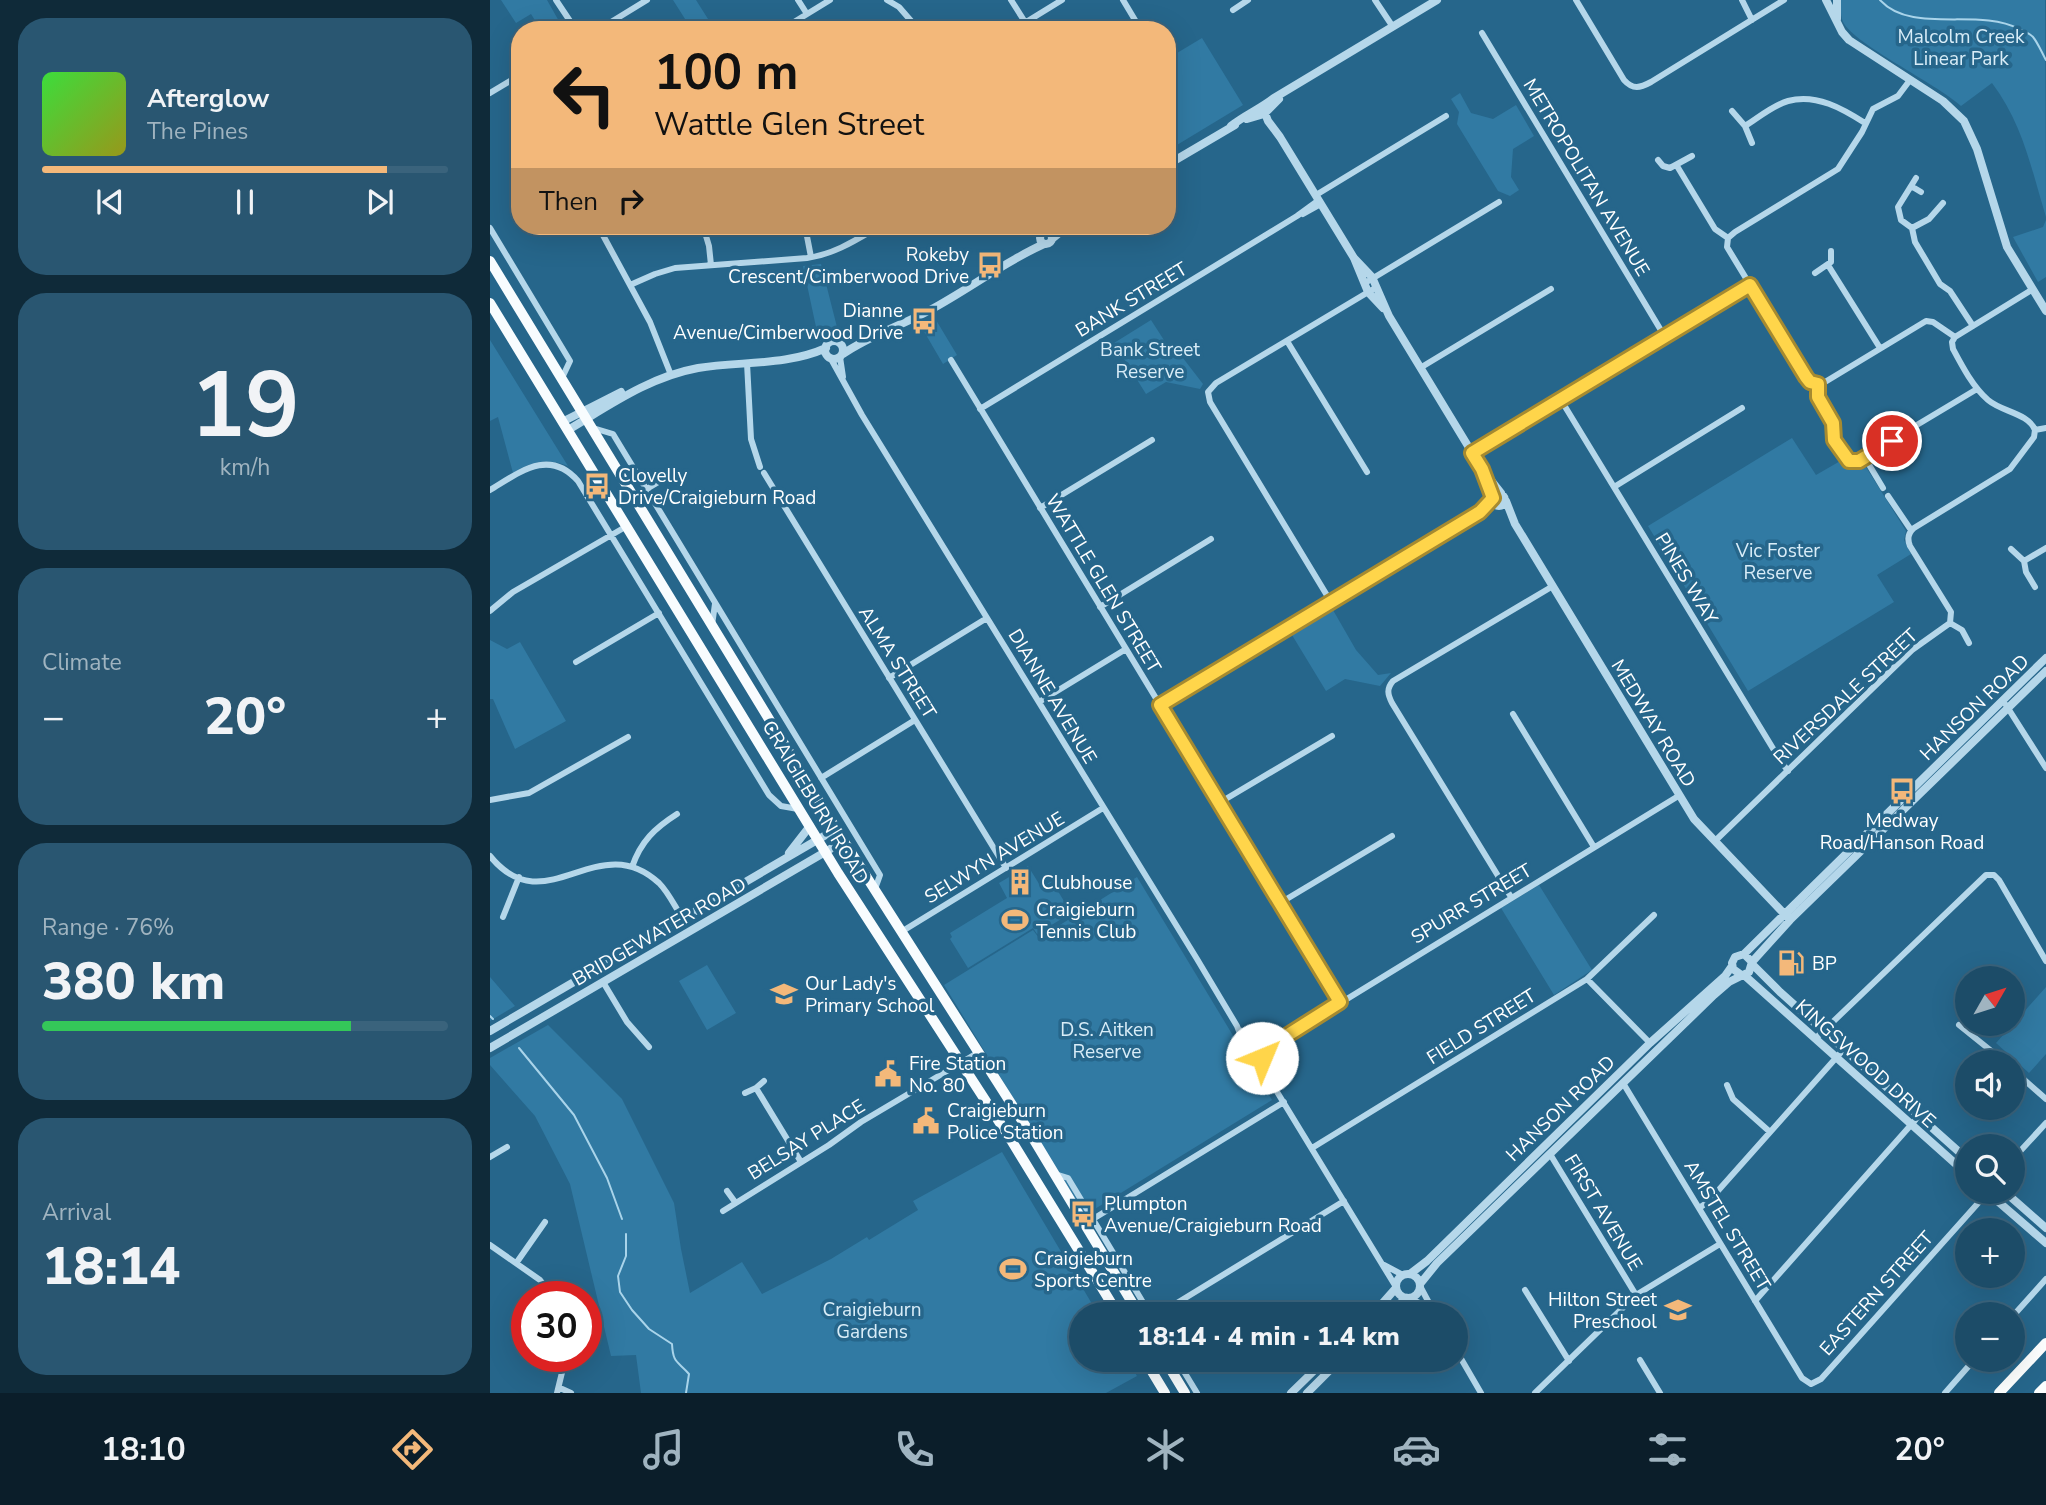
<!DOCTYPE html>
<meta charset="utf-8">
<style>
:root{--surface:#1c4c68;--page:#295671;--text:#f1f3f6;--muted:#a0b4c0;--line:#3a637c;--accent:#f3b87a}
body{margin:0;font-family:"Nunito Sans",sans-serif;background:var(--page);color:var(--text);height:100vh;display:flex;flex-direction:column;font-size:26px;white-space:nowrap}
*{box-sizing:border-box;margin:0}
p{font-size:23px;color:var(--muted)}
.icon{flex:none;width:38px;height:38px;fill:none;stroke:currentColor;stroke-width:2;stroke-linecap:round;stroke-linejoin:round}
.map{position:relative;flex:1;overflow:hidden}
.drawer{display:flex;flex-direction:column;gap:18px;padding:18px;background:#0f2a39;width:490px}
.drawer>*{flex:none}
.guide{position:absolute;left:21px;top:21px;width:665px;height:214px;border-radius:28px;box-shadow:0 7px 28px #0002,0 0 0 2px var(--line);background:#f3b87a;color:#111;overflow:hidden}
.needle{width:46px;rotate:51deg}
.fabs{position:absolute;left:1465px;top:966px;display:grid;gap:14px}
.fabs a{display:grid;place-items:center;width:70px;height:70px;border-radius:50%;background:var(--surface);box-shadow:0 7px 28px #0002,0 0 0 2px var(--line);font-size:35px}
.speed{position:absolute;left:21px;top:1281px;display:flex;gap:14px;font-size:35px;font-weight:700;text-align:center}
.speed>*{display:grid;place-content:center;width:91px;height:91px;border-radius:50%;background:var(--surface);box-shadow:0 7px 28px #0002,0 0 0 2px var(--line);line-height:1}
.speed .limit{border:10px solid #d22;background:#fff;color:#111}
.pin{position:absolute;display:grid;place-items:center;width:60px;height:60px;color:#fff;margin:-30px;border:4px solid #fff;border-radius:50%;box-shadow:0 2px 7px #0007}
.me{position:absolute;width:77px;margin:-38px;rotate:45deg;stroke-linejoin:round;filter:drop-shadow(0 0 5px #0008)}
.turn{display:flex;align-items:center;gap:24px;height:147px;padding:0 28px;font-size:32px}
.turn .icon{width:91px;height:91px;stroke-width:2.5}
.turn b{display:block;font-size:49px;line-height:60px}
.then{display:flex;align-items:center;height:66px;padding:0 28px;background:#0003;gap:14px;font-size:26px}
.big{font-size:52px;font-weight:800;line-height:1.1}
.drawer .widget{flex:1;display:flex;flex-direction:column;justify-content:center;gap:10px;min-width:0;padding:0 24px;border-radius:28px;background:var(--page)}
.drawer .dial{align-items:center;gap:0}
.dial b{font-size:91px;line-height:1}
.song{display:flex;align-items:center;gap:21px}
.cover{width:84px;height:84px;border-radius:10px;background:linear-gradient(135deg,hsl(120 70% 55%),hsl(60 70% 35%))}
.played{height:7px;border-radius:4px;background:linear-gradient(90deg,var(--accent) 85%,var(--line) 85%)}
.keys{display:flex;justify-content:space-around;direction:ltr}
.heat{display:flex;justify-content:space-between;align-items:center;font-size:38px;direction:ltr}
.charge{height:10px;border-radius:5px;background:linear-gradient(90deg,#34c759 76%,var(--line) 0)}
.trip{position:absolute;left:579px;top:1302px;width:399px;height:70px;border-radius:35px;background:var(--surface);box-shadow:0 7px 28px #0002,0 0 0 2px var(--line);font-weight:800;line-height:70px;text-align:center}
.menu{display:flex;height:112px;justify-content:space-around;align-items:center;background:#0b1e2a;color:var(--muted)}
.menu .icon{width:49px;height:49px}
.menu .active{color:var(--accent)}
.menu b{font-size:32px;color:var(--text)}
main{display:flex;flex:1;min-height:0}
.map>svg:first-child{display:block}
.green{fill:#317aa3}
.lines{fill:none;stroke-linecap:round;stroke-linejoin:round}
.stream{stroke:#a9d4ea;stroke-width:2}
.minor{stroke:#b5d7ea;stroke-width:6}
.tertiary{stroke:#b5d7ea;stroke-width:8}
.primary{stroke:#f8fcfe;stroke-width:10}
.trunk{stroke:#fcfefe;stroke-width:10}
.route-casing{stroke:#a68a30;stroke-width:18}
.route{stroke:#ffd54a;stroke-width:12}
.labels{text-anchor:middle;stroke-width:7;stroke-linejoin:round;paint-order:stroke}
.park-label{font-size:19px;fill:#d9edf8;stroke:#26668b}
.street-label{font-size:19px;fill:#fff;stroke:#26668b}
.poi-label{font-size:19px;fill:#fff;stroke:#26668b;text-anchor:start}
</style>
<main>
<section class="drawer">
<div class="widget">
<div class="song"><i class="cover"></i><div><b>Afterglow</b><p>The Pines</p></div></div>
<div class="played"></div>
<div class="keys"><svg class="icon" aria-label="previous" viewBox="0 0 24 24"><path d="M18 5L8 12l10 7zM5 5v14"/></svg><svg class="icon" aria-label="pause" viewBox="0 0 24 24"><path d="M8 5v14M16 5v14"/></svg><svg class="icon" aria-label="next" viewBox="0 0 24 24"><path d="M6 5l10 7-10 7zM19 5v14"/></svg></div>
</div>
<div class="widget dial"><b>19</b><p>km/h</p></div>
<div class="widget"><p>Climate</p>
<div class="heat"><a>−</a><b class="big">20°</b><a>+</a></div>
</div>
<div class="widget"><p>Range · 76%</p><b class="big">380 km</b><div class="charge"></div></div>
<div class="widget"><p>Arrival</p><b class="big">18:14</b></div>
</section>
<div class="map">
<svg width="1556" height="1393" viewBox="0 0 1556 1393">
<rect width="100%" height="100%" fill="#26668b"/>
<path class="green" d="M11,0h46l17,30h-23l-10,-16 -15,9z
M183,0h23l19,30h-23z
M1351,0h204l1,217c-15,-49 -23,-93 -54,-134l-31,23c-25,-23 -106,-61 -118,-84 -3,-7 -2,-15 -2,-22z
M712,38l41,67 -76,46v-92z
M970,93l11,20 22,6 23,-14 18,31 -21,13 -2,28 8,13 -9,6 -12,-5 -41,-67 2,-12 -8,-13z
M1556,220v57l-8,5 -25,-45 30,-10z
M331,264l18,71 -20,6 -16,-75z
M446,320l21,35 -14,9 -21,-36z
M661,320l20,31 5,-2 27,35 -3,5 -34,-7 -20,12 -32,-51z
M0,340l78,126c-21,-8 -36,-5 -55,7l-15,-56 -8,4z
M1302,438l24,37 26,-15 10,6 14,1 40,64 -2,9 7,14 -34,21 17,27 -146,89 -100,-165z
M843,610l23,40 22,25 13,-2 -11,13 -35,-7 -19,12 -34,-56z
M0,640l17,9 13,-7 46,79 -51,28 -22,-50h-3z
M538,866l13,21 11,-6 19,32 -34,21 -4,-6 -65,40 -18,-29 2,-2 -2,-4 57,-35 -8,-15z
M647,877l135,223 -187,115 -141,-230 89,-55 6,8z
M1049,885l53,85 -38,25 -53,-87z
M217,965l29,48 -29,17 -28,-49z
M0,977l25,29 -25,15z
M1556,987v67l-17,19 -33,-30z
M58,1025l74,74 52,104 7,46 9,44 52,-31 20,32 69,-35 36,-22 2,3 49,-30 -5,-9 89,-49 96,162h-16v46h45l10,16 -31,17h-465l-5,-38 -25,1 -41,-172 -35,-68 -45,-51v-7z"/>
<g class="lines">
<path class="stream" d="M1390,0c32,35 98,7 139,29 4,2 11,4 14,8 5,6 9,16 13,23
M0,1016l3,3
M29,1048l55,67 33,63 15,41
M136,1234v22l-8,20 2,16 12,18 17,19 23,15c1,20 6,17 17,30l-3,19"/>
<path class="minor" d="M66,0l20,30
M308,0l9,14
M397,0l12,7 20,23
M521,0l14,22
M633,0l18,30
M885,0l18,27
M1086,0l48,80c9,10 16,8 27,2l133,-82
M1252,0l10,20
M743,10l15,-10
M108,30l49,-30
M291,30l49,-30
M523,30l49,-30
M992,33l183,304
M1420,80l-12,16 -25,13 -11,23 -24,37 -103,63 -7,6 -1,9 79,130 7,7 12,-2 101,-61 7,1 22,15
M0,93l30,-18
M1242,111l13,15 7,17
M1255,126c13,-8 28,-21 43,-25 28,-8 55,8 77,22
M1168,160l5,6 7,2 22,-12
M1187,166l38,63 13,9
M1421,186l10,6
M826,195l130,-79
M813,214l18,-10
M108,226l52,96 21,53
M213,226l6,20 2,19
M315,226l6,31
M547,226l4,9
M551,226l5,6
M0,228l80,133 -8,17
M1422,228l3,14 25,42 10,7 23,35
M1422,228l-11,-8 -3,-13 18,-29
M1422,228l17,-9 14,-16
M1338,265l52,83
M1325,273l16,-11v-11
M875,283l134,-81
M140,285l25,-11 20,-6 132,-10c28,-4 49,-18 73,-32
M1465,337l-3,5 1,7c9,17 20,38 35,51 14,12 40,13 47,30
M1465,337l78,-48
M797,341l80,131
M350,357l3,20
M341,359l31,56 335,544 40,67 10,26
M461,360l389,642
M257,363l4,76 9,28
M930,368l131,-79
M1328,384v13l15,26 1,17 12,19 9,3 122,-73
M1071,400l219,360 8,11
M490,409l317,-193 22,-16
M103,428l20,6 267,441 -5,14
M1545,430l11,-2
M982,453l278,-167
M1375,458l18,30
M274,473l242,395
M1124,487l128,-79
M0,490c30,-18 59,-42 88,-9l191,314 12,11 17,3
M155,490l27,-16
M1398,496l23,34
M550,508l112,-68
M994,508l9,-8
M1521,549l13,12 2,11 9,15
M1534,561l22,-13
M841,602l-121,-200 -2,-10 8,-9 159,-95
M610,607l111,-68
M0,611l23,-19 114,-66
M1460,623l12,7 7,13
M222,625l3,-21
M86,662l83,-49
M399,678l98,-60
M549,702l87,-53
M670,705l320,-193 16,-7
M1516,705l40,63
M1023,714l81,133
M331,778l94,-58
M0,800l39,-7 99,-56
M729,803l113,-67
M1225,841l197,-191 38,-27 1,-11 -41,-66c-3,-7 -2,-13 4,-18l96,-59 24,-32 1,-7
M0,856c56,69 107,-30 169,27 10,10 16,24 24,36
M142,867c9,-26 23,-39 45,-53
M1021,897l-119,-194c-4,-8 -6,-14 1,-22l160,-95
M790,903l112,-67
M13,917l16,-40
M411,932l202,-124
M1097,979l63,64
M113,982l24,40 22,25
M1469,1025l46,37
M751,1031l14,16
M1325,1039l171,-164h8l5,5 47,81
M756 1055a8 8 0 1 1 16 0a8 8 0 1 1-16 0Z
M772,1054l18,-14 400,-245
M764,1063l17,19 125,205
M1522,1069l34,30
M1133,1083l179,295 9,6 10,-5 167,-187
M1237,1085l6,14 37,33
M266,1088l45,74
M255,1093l11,-5 8,-7
M822,1148l275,-169 67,-64
M1060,1154l86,141
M0,1157l17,-10
M1522,1160l34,-37
M565,1174l13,4 82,136
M237,1191l8,11
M1209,1208l9,-6 135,-152
M233,1211l106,-66 32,-23 118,-70
M603,1219l191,-117
M0,1245l50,35 13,17
M27,1262l28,-40
M894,1265l19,10
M930,1286l15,28
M1035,1290l44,71
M919,1298l23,11
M1265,1301l163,-184
M669,1314l185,-113
M1522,1317l34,-38
M966,1350l25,43
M687,1360l20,33
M1150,1360l20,33
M70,1388l11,5
M67,1393l9,-37
M1045,1393l101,-98 84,-51
M1455,1393l29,-33"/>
<path class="tertiary" d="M1336,0l16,32 7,8 94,61 21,20 13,28 30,98 39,64
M1347,19v-19
M773,108l5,13 12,16 74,121 14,34 15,16
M757,119l17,-5 15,-15
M741,126c14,-11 29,-17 43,-28l163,-98
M677,165l68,-40
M550 238a6 6 0 1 1 12 0a6 6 0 1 1-12 0Z
M562,239l16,-13
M864,258l18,19 17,39 93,153 19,24
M335 350a9 9 0 1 1 18 0a9 9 0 1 1-18 0Z
M353,354c27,-19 58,-28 87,-44 39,-21 74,-48 114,-66
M72,422l59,-30
M78,430c42,-25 81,-53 130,-62 43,-7 88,-2 128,-20
M1003 500a6 6 0 1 1 12 0a6 6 0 1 1-12 0Z
M1016,501l9,23 179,295 96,101
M299,853l21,-27
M1254,954l302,-296
M1262,962l38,-42 256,-249
M1263,965l27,27 187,167
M1254,975l223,199
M0,1031l346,-202
M0,1048l354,-207
M1497,1192l59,51
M1515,1192l41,36
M920,1274l17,-13 223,-218 75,-67 7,-10
M906 1286a12 12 0 1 1 24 0a12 12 0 1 1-24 0Z
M930,1284l17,-21 277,-268 15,-13 20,-10 3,-10 -8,-8 -9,3 -3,6 1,6 7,5
M883,1314l23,-26
M896,1314l21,-16
M801,1393l34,-33
M817,1393l33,-33"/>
<path class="primary" d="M0,261l346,568 192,301 111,184
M0,303l348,570 173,267 107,174
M655,1360l20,33
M675,1360l20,33"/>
<path class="trunk" d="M1509,1393l47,-50
M1549,1393l7,-7"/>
</g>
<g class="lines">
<g class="route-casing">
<path id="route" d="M772,1058v-6l-3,-4 21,-8 60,-38 -180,-297 320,-193 13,-14 -11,-29 -10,-16 278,-168 56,92 4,5 8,2v13l15,26 1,17 15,21h10l33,-20"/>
</g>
<use href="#route" class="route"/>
</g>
<defs>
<g id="bus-bare" transform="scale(2.1)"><path d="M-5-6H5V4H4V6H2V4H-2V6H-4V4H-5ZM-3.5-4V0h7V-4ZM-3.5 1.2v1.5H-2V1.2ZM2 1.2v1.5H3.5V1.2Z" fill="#f3b87a" stroke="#26668b" stroke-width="2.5" paint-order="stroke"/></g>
<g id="building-bare" transform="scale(2.1)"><path d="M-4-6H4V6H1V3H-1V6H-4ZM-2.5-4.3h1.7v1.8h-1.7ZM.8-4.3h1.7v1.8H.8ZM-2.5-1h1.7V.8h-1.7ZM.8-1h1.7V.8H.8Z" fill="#f3b87a" stroke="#26668b" stroke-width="2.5" paint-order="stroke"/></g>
<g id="stadium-bare" transform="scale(2.1)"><path d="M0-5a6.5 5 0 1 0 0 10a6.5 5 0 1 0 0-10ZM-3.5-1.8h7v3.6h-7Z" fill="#f3b87a" stroke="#26668b" stroke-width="2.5" paint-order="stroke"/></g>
<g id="fuel-bare" transform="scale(2.1)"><path d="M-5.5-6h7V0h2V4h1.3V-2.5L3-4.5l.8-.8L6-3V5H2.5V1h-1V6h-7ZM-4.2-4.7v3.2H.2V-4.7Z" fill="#f3b87a" stroke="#26668b" stroke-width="2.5" paint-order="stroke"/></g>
<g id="school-bare" transform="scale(2.1)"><path d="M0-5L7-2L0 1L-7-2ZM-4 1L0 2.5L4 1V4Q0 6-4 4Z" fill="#f3b87a" stroke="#26668b" stroke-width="2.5" paint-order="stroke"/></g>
<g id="civic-bare" transform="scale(2.1)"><path d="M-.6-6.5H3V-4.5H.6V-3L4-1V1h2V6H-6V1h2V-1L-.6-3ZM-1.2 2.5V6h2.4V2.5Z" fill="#f3b87a" stroke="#26668b" stroke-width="2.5" paint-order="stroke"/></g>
</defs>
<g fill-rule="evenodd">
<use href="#bus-bare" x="500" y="265"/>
<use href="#bus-bare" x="434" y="321"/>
<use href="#bus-bare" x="107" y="486"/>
<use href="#bus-bare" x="1412" y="791"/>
<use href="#building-bare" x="530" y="882"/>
<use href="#stadium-bare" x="525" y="920"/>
<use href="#fuel-bare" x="1301" y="963"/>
<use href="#school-bare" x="294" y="994"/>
<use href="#civic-bare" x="398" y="1074"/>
<use href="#civic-bare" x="436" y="1121"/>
<use href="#bus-bare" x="593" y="1214"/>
<use href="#stadium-bare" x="523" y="1269"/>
<use href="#school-bare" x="1188" y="1310"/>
</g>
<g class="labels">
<g class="park-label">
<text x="1471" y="43">Malcolm Creek<tspan x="1471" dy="22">Linear Park</tspan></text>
<text x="660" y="356">Bank Street<tspan x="660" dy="22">Reserve</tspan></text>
<text x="1288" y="557">Vic Foster<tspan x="1288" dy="22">Reserve</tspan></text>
<text x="617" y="1036">D.S. Aitken<tspan x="617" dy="22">Reserve</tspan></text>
<text x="382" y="1316">Craigieburn<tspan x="382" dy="22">Gardens</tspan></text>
</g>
<g class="street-label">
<text transform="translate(1097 177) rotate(59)" y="7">METROPOLITAN AVENUE</text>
<text transform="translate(641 299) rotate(-31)" y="7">BANK STREET</text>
<text transform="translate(1197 578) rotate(59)" y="7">PINES WAY</text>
<text transform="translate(614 583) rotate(59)" y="7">WATTLE GLEN STREET</text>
<text transform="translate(408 662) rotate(58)" y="7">ALMA STREET</text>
<text transform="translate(563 696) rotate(59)" y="7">DIANNE AVENUE</text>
<text transform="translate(1355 696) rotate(-43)" y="7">RIVERSDALE STREET</text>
<text transform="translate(1484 707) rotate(-44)" y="7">HANSON ROAD</text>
<text transform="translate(1164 723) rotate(59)" y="7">MEDWAY ROAD</text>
<text transform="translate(326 802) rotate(59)" y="7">CRAIGIEBURN ROAD</text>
<text transform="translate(504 857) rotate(-31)" y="7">SELWYN AVENUE</text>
<text transform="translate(981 903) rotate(-31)" y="7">SPURR STREET</text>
<text transform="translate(169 931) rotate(-30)" y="7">BRIDGEWATER ROAD</text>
<text transform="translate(991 1026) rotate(-32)" y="7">FIELD STREET</text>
<text transform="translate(1376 1063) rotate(42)" y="7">KINGSWOOD DRIVE</text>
<text transform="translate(1070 1108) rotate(-44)" y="7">HANSON ROAD</text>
<text transform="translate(316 1139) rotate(-32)" y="7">BELSAY PLACE</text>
<text transform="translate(1114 1212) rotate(59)" y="7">FIRST AVENUE</text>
<text transform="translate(1238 1225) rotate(59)" y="7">AMSTEL STREET</text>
<text transform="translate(1386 1293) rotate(-48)" y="7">EASTERN STREET</text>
</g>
<g class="poi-label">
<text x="479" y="261" text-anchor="end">Rokeby<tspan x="479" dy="22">Crescent/Cimberwood Drive</tspan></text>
<text x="413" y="317" text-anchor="end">Dianne<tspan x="413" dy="22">Avenue/Cimberwood Drive</tspan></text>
<text x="128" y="482">Clovelly<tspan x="128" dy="22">Drive/Craigieburn Road</tspan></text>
<text x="1412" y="827" text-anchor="middle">Medway<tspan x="1412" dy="22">Road/Hanson Road</tspan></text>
<text x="551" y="889">Clubhouse</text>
<text x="546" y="916">Craigieburn<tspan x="546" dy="22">Tennis Club</tspan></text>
<text x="1322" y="970">BP</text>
<text x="315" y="990">Our Lady's<tspan x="315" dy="22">Primary School</tspan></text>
<text x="419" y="1070">Fire Station<tspan x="419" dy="22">No. 80</tspan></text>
<text x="457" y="1117">Craigieburn<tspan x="457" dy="22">Police Station</tspan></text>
<text x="614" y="1210">Plumpton<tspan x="614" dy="22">Avenue/Craigieburn Road</tspan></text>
<text x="544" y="1265">Craigieburn<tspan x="544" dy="22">Sports Centre</tspan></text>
<text x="1167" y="1306" text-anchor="end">Hilton Street<tspan x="1167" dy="22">Preschool</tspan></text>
</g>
</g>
</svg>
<div class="fabs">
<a><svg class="needle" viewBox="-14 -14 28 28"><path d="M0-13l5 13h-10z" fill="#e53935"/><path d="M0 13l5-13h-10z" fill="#a0b4c0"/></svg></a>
<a><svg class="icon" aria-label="sound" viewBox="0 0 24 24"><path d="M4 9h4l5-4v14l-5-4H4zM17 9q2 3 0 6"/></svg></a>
<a><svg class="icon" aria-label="search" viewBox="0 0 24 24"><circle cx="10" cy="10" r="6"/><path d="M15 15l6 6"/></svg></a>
<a>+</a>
<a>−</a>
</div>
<div class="speed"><div class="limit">30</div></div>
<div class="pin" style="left:1402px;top:441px;background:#d93025"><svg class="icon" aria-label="arrive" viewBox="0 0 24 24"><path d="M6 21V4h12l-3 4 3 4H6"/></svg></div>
<svg class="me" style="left:772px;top:1058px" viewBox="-20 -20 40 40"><circle r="19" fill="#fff"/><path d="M0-13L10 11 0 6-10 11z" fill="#ffd54a"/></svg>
<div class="trip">18:14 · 4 min · 1.4 km</div>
<div class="guide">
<div class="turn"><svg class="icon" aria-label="left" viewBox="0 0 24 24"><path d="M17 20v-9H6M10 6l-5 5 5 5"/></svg><div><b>100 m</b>Wattle Glen Street</div></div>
<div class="then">Then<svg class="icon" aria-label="right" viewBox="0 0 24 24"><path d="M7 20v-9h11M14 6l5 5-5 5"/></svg></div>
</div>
</div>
</main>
<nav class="menu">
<b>18:10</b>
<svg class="icon active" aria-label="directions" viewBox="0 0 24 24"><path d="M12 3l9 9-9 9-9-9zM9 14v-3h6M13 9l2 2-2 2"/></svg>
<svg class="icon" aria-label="music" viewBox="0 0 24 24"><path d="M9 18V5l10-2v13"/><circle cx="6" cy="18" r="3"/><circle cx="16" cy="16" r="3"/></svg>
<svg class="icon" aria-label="phone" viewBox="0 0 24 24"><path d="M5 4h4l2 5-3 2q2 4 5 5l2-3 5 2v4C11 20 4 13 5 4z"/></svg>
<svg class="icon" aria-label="climate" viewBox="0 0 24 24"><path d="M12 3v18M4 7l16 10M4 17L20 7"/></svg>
<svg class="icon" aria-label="car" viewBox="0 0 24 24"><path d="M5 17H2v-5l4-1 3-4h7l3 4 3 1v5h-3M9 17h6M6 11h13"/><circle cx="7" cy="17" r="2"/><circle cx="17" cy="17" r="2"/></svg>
<svg class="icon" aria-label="filters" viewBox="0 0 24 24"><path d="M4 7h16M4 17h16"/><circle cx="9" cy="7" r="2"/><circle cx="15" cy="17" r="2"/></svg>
<b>20°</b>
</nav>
